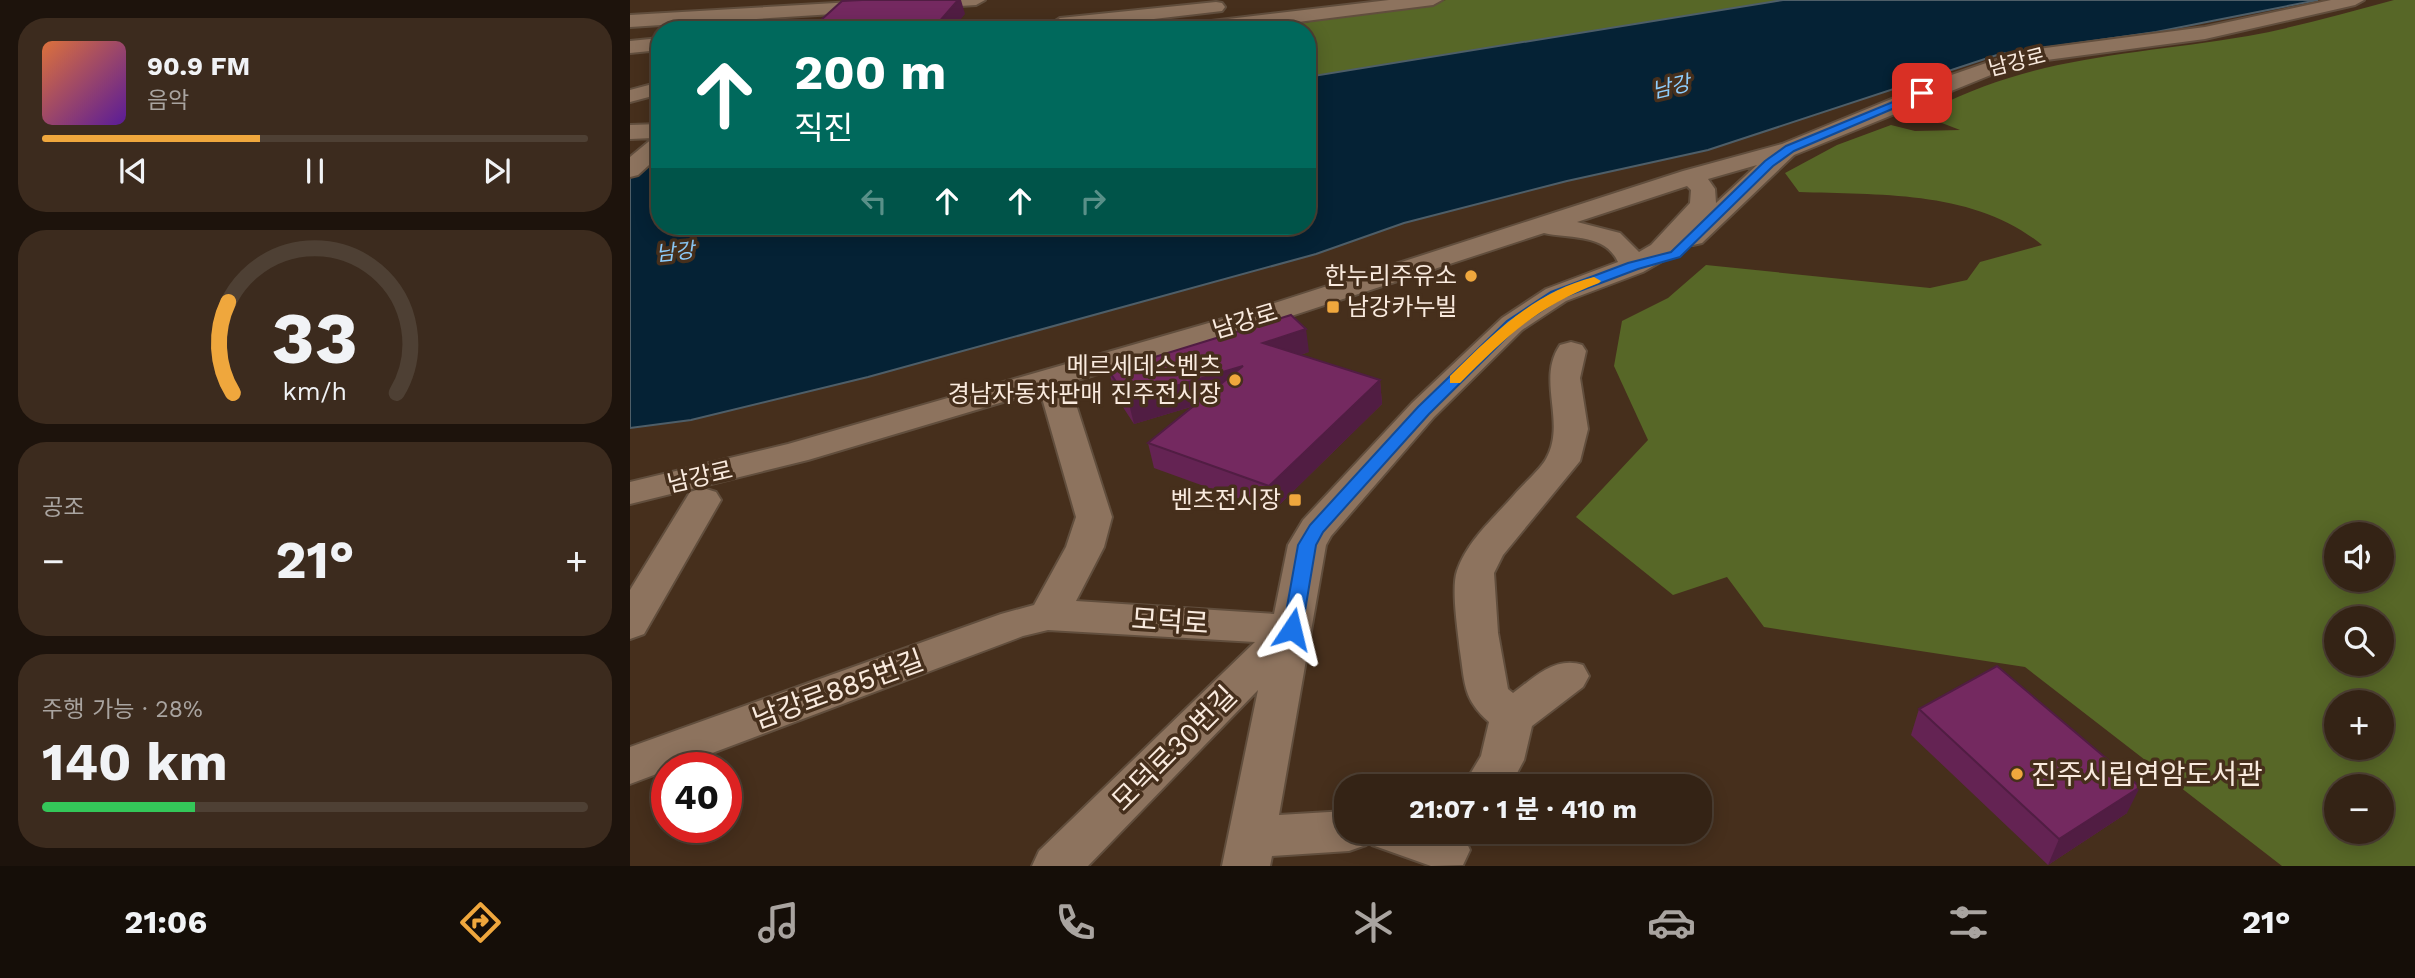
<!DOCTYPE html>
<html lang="ko">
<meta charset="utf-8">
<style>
:root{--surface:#342315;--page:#3c2b1e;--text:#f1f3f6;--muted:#a9a4a0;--line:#4e4034;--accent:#efa73d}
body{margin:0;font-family:"Work Sans","Noto Sans KR",sans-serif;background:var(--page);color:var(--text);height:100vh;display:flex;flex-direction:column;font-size:26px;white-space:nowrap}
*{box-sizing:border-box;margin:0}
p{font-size:23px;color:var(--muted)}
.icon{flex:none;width:38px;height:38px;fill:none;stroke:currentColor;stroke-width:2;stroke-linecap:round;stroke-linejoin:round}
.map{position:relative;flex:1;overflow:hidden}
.panel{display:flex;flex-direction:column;gap:18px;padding:18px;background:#1d130c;width:630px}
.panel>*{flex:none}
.banner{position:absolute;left:21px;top:21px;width:665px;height:214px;border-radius:28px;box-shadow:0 4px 18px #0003,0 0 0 2px var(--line);background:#00695c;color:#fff;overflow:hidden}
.tools{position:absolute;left:1694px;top:522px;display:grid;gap:14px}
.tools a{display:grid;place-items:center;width:70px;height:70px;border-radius:50%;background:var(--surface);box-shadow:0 4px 18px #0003,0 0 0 2px var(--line);font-size:35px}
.speed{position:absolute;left:21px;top:752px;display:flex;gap:14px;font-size:35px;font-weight:700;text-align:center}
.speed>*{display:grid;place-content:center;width:91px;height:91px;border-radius:50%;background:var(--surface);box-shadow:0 4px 18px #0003,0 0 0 2px var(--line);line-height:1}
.speed .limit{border:10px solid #d22;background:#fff;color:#111}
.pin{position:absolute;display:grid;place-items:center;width:60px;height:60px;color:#fff;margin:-30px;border-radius:14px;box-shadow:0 4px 10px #0006}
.me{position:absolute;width:77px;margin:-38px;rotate:10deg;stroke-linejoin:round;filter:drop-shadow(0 0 5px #0008)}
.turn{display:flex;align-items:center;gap:24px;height:147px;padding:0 28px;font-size:32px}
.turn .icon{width:91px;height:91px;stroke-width:2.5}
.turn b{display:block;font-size:49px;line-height:60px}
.lanes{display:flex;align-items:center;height:66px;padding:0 28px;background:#0003;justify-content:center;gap:35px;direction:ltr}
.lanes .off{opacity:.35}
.big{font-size:52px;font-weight:700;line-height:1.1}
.panel .tile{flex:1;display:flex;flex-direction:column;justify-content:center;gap:10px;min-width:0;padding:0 24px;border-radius:28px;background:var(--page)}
.panel .dial{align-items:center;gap:0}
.dial svg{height:182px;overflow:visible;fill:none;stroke:var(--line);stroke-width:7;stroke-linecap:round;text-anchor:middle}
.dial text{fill:var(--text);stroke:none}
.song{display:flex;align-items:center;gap:21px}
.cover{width:84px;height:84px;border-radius:10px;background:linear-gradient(135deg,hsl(20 70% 55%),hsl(270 70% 35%))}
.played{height:7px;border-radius:4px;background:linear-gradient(90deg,var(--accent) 40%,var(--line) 40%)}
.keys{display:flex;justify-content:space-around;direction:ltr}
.heat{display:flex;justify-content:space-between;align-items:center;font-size:38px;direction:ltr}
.charge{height:10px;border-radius:5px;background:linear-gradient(90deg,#34c759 28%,var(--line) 0)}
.trip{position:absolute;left:704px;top:774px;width:378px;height:70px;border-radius:28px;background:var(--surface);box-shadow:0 4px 18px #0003,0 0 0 2px var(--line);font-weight:700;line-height:70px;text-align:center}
.menu{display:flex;height:112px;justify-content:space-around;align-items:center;background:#150e08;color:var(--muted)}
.menu .icon{width:49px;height:49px}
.menu .current{color:var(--accent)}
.menu b{font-size:32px;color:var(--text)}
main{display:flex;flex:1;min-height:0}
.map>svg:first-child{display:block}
.green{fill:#576727;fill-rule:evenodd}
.water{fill:#052235;stroke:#4e5e68;stroke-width:2}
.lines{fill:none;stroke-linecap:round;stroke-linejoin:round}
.minor-casing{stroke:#614e3d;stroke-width:4}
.minor{fill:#8d735e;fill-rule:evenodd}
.wall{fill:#642353}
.shaded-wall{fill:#511d43}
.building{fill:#742960;stroke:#511d43;stroke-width:2}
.route{fill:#1a73e8;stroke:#114b97;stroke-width:2}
.slow{fill:#f59e0b}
.poi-dot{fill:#efa73d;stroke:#462f1c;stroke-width:2.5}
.labels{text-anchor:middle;stroke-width:7;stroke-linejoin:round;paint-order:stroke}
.far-street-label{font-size:21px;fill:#f9eade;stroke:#462f1c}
.far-water-label{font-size:21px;font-style:italic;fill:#8ecdfc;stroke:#462f1c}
.poi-label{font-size:24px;fill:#f9eade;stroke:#462f1c;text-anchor:end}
.street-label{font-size:24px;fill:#f9eade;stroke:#462f1c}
.near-street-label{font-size:28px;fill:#f9eade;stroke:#462f1c}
.near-poi-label{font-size:28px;fill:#f9eade;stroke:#462f1c;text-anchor:start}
</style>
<main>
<section class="panel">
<div class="tile">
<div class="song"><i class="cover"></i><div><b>90.9 FM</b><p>음악</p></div></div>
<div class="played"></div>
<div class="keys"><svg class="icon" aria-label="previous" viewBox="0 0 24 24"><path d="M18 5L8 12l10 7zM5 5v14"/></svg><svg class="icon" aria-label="pause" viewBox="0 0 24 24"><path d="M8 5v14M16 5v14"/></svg><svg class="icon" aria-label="next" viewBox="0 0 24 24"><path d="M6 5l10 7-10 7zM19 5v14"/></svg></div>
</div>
<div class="tile dial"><svg viewBox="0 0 100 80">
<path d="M14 69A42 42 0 1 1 86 69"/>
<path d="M14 69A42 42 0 0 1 12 29" stroke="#efa73d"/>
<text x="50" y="56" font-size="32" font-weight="700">33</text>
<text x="50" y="72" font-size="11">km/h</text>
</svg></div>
<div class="tile"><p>공조</p>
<div class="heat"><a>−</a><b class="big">21°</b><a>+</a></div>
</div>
<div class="tile"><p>주행 가능 · 28%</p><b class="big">140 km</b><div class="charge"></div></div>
</section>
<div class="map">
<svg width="1785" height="866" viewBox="0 0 1785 866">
<rect width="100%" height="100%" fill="#462f1c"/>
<path class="green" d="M816,0h337l-476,77v-47h-46z
M1764,0h21v866h-133l-257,-199 -261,-40 -37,-50 -54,18 -97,-78 72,-77 -34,-74 8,-45 46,-23 38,-33 224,23 37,-8 13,-18 62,-17c-67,-55 -161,-50 -243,-53l-14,-19 52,-28 54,-20 24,6 45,-1 -31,-12 4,-9c104,-54 203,-54 315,-73 49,-9 98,-23 146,-36zM1706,534h46v45h-46zM1706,618h46v45h-46zM1706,702h46v45h-46zM1706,786h46v45h-46z"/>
<path class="water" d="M1153,0h535l-162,32 -156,22 -292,96 -141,31 -163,42 -88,31 -448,123 -177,43 -61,8v-264l30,-1v63h647v-149z"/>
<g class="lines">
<g class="minor-casing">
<path id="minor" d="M257,0h98l-9,5 -346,22v-12z
M759,0h53l-9,5 -199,25h-57l9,-6z
M1701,0h33l-9,5 -150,34 -166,22 -36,9 -209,85 -92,88 -9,2 -10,-3 -14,15 -26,15 -77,29 -44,29 -88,87 -103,119 -5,9 -47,270 67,-4v20h106l11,4 7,15 -7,15 -32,1 -59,-21 -3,-6 -3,6 -17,6 -77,5 -2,10h-48l36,-176 -170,176h-56l7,-15 216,-209 -207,-12 -25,6 -393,148v-37l371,-133 33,-9 32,-58 10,-30 -36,-126 -232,69 -178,44v-22l158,-38 459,-132 436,-141 99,-27 158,-65 49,-17 49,-13 167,-22zM1127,165l-41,38 -1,-14 -7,-10zM1057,186l4,4 -1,13 -39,42 -12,7 -19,-19 -43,-11zM914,233c25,6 61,0 74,29l-72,27 -44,29 -90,85 -109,117 -15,25 -14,69 -198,-13 28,-54 8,-30 -40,-125 -8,-8 203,-60z
M586,2l6,1 3,4 -3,4 -162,19 -9,-6 9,-6z
M30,38v12l-30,3v-12z
M30,82v12l-30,8v-12z
M30,124v31l-22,20 -8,2v-20l23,-19 -23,1v-14z
M941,342l11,3 4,6 -6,27 8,51 -8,32 -77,94 -9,18 4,60 10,56 5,4c22,-16 42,-37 70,-28l6,11 -6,11 -51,39 -8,34 -14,26h-47l18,-30 8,-34c-26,-23 -24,-38 -29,-71 -2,-19 -9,-63 -3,-80 10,-30 37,-53 57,-76 10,-12 25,-24 32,-36 21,-37 -10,-79 14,-114z
M73,488l13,4 5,8 -77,134 -14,5v-49l60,-98z"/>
</g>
<use href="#minor" class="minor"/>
</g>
<path class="wall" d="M679,352l-9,3 80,25 2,24 -109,107 -119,-43 -6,-25 46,-37 -60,18 -19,-29 -6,-24z
M1289,709l208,104 -79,52 -137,-130z"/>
<path class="shaded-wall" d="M328,0h3l4,14 -13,16h-20z
M676,329l3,23 -43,14 -3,-23z
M613,366l4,24 -113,34 -6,-24z
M750,380l2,24 -109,107 -4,-25z
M1510,787l-13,26 -79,52 11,-26z"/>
<path class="building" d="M232,0h96l-26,30h-122l32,-29z
M661,315l15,14 -43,14 117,37 -111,106 -121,-43 95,-77 -115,34 -19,-29z
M1367,666l143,121 -81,52 -140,-130z"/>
<path class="route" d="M1292,90l3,5 -131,56 -21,15 -93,91 -42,12 -77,29 -44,29 -88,87 -106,118 -7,13 -14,84 -10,8 -6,-3 -3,-5 15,-84 12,-20 108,-118 89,-86 44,-29 77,-29 43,-11 94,-91 21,-15z"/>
<path class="slow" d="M964,277l7,4 -2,2c-63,24 -92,53 -139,100h-10v-7c43,-42 84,-84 144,-99z"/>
<g class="poi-dot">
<circle cx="841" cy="276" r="7"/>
<rect x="696" y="300" width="14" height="14" rx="3.5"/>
<circle cx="605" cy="380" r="7"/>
<rect x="658" y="493" width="14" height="14" rx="3.5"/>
<circle cx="1387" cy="774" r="7"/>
</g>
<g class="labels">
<g class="far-street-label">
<text transform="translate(1387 62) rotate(-14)" y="7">남강로</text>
</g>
<g class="far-water-label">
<text transform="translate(1041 87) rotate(-13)" y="7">남강</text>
<text transform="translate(45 252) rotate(-6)" y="7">남강</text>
</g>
<g class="poi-label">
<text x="827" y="284">한누리주유소</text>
<text x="717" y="315" text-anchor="start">남강카누빌</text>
<text x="591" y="374">메르세데스벤츠<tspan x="591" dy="28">경남자동차판매 진주전시장</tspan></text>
<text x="651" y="508">벤츠전시장</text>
</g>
<g class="street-label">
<text transform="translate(615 321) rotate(-17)" y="8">남강로</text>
<text transform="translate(70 477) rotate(-13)" y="8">남강로</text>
</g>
<g class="near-street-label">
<text transform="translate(540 621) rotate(4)" y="10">모덕로</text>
<text transform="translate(208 689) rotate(-20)" y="10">남강로885번길</text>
<text transform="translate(544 748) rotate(-45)" y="10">모덕로30번길</text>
</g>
<g class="near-poi-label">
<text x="1401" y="784">진주시립연암도서관</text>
</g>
</g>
</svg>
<div class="tools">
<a><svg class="icon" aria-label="sound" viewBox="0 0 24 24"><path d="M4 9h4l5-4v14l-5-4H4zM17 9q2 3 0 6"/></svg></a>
<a><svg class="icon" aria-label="search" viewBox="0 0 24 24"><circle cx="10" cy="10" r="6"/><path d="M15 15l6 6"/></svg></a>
<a>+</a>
<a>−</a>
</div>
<div class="speed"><div class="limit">40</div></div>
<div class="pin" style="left:1292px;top:93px;background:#d93025"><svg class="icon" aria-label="arrive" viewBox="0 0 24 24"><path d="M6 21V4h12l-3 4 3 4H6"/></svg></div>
<svg class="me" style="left:662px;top:629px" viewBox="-20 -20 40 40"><path d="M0-17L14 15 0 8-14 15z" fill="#1a73e8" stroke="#fff" stroke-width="4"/></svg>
<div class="trip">21:07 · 1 분 · 410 m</div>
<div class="banner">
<div class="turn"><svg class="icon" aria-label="ahead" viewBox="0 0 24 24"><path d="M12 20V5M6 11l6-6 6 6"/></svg><div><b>200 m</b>직진</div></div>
<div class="lanes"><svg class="icon off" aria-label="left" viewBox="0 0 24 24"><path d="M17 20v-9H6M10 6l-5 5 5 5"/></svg><svg class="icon" aria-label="ahead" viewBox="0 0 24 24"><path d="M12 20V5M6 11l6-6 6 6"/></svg><svg class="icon" aria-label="ahead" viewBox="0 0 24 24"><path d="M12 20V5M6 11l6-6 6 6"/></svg><svg class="icon off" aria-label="right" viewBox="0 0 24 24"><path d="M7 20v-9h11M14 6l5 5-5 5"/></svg></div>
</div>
</div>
</main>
<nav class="menu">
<b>21:06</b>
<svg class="icon current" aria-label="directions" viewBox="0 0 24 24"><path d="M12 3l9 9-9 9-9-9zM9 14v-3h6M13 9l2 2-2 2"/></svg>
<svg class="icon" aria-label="music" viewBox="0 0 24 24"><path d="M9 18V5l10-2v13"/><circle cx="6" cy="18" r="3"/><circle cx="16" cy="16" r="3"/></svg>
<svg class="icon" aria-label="phone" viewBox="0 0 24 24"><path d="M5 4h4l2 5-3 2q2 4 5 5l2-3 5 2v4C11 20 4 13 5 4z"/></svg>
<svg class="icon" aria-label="climate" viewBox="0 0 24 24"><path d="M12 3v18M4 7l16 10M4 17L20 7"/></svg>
<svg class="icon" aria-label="car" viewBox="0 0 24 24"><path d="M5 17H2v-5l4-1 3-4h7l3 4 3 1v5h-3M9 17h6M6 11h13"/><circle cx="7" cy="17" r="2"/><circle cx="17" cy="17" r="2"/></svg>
<svg class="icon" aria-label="filters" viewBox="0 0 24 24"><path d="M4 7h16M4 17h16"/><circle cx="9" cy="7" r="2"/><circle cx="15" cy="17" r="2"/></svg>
<b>21°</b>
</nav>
